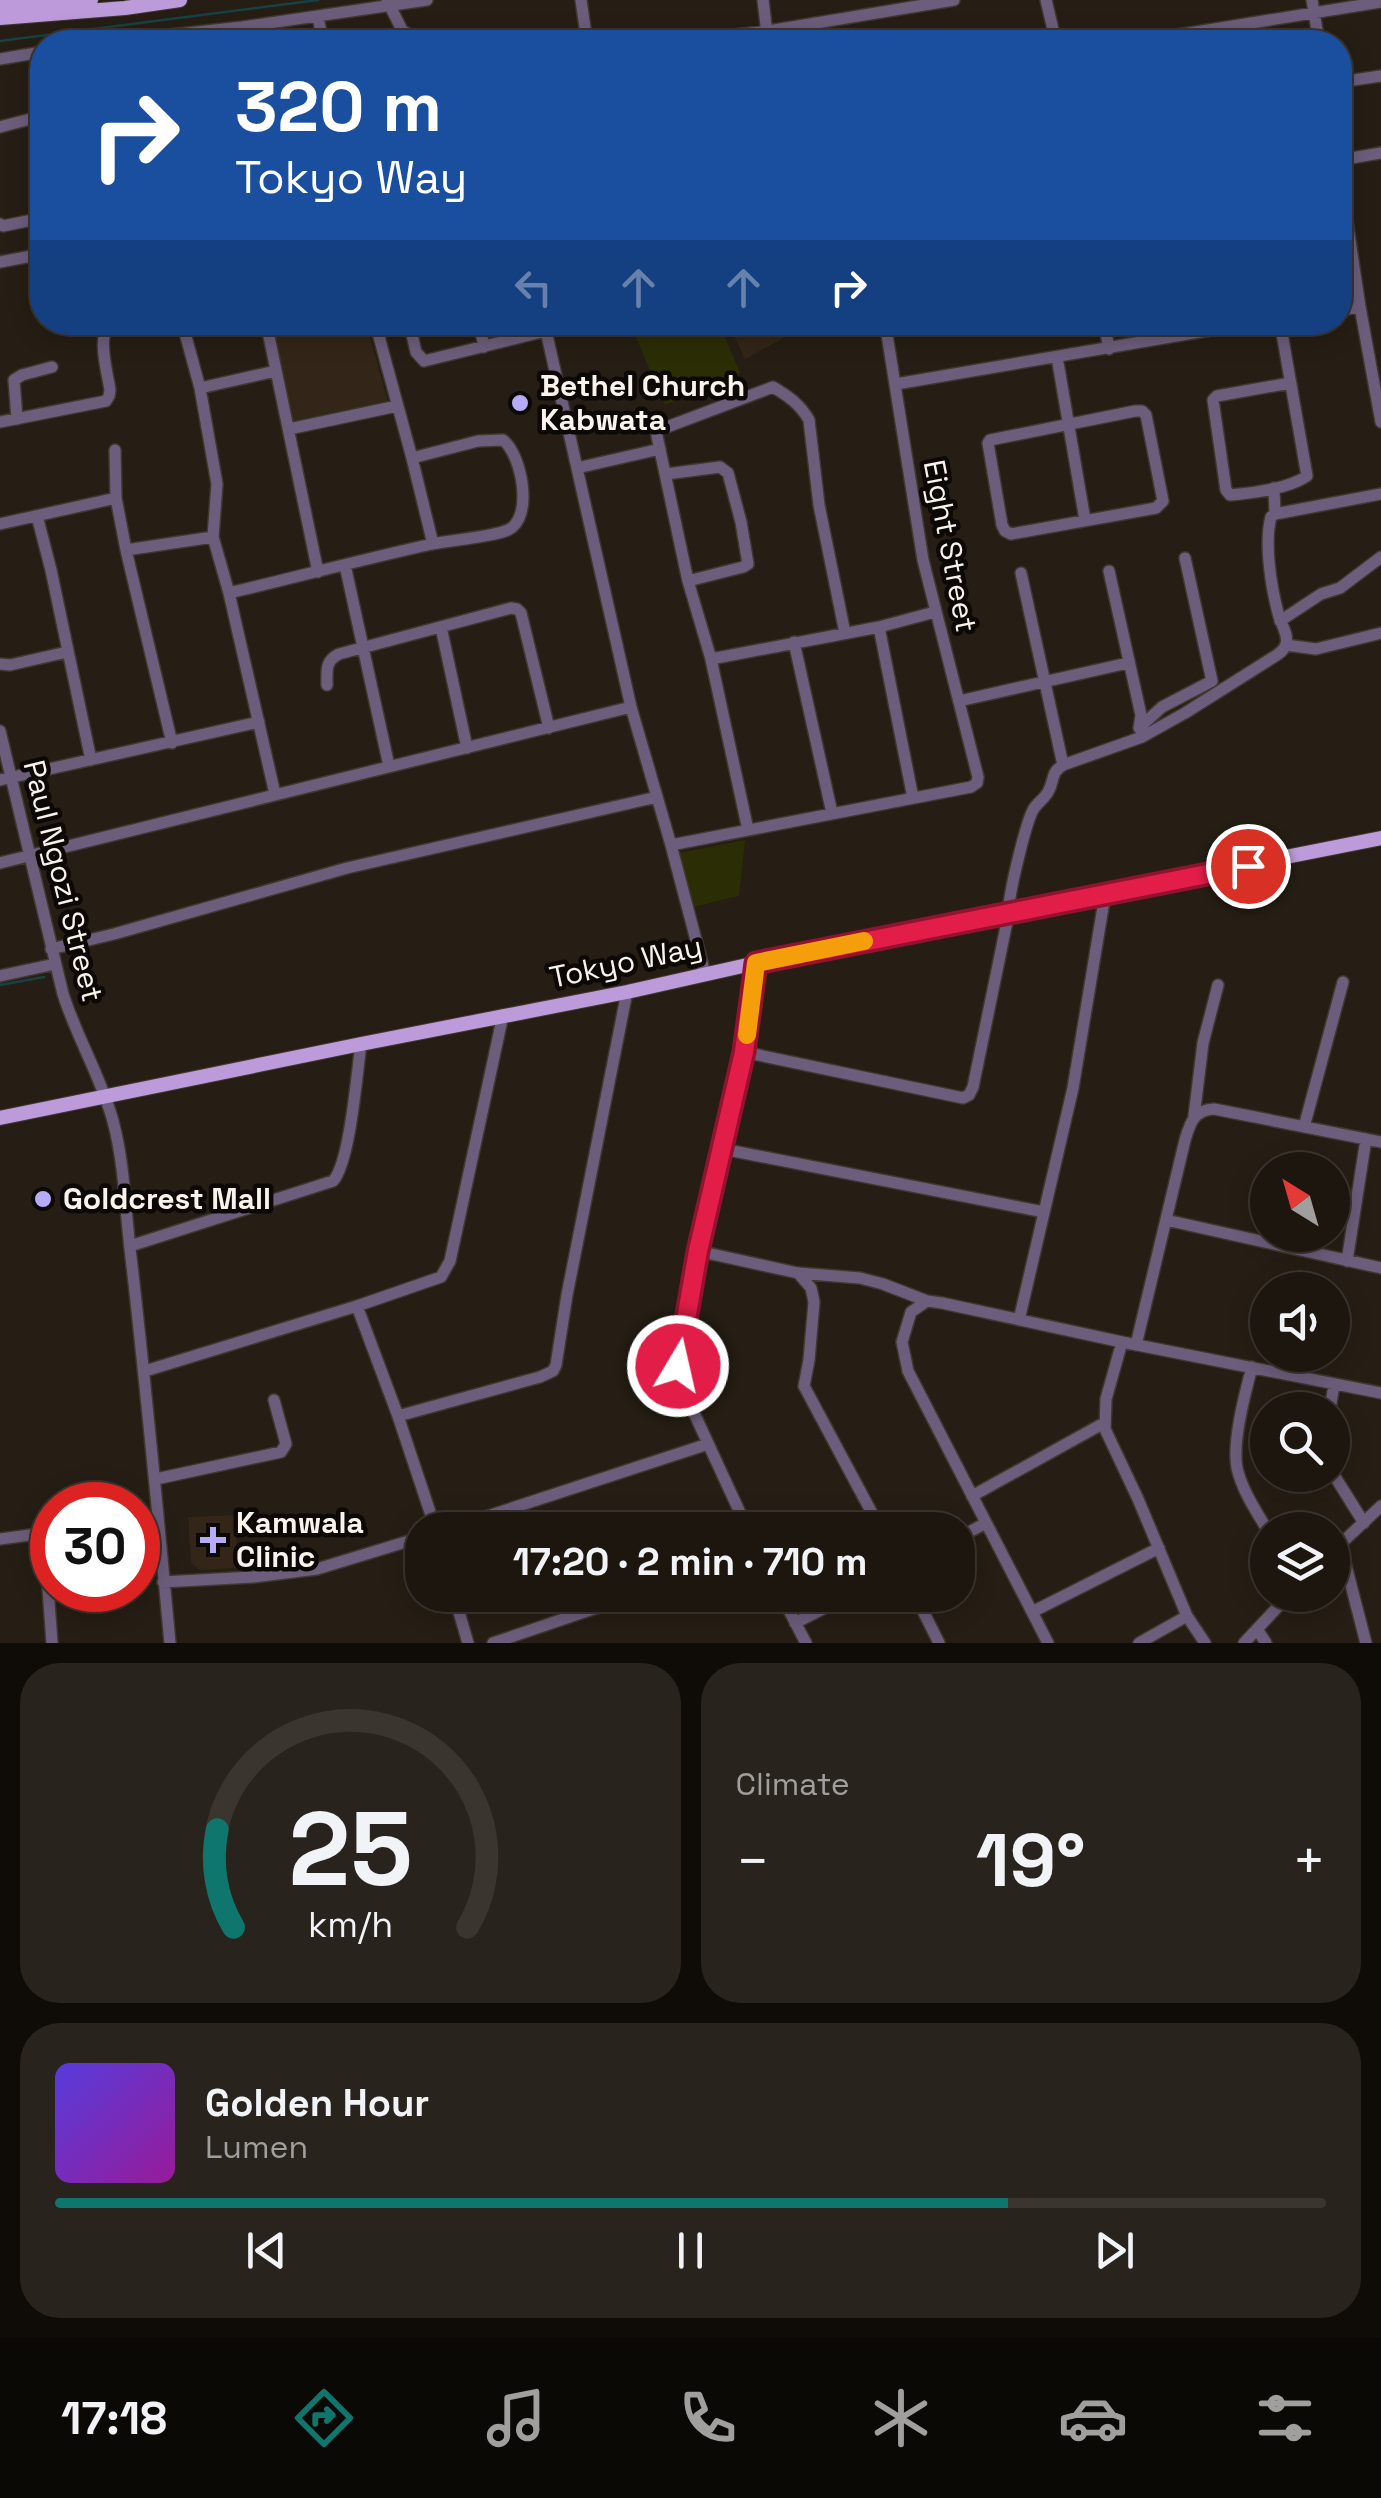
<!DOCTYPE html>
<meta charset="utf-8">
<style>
:root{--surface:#1c160f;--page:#29231d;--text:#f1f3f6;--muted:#a09f9e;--line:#3a352f;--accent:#0f766e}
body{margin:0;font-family:"Space Grotesk",sans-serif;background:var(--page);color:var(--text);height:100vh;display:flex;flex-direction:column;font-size:38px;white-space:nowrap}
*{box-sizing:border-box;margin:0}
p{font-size:32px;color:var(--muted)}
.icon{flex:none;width:55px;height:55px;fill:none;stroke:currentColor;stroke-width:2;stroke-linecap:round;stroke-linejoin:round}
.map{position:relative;height:1643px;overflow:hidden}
.panel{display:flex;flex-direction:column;gap:20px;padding:20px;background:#0f0c08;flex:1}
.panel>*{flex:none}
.top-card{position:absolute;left:30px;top:30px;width:1322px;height:305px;border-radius:40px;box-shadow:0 5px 25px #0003,0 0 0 2px var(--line);background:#1a4fa0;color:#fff;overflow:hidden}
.needle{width:65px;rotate:323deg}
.fabs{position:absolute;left:1250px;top:1152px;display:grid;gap:20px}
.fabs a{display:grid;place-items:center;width:100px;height:100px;border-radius:50%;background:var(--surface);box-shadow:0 5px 25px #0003,0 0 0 2px var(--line);font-size:50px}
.speed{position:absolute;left:30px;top:1482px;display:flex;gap:20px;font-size:50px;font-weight:700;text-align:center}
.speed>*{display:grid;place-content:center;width:130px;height:130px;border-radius:50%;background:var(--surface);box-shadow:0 5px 25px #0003,0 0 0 2px var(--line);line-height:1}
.speed .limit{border:15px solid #d22;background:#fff;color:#111}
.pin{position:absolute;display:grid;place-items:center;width:85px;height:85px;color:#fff;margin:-42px;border:5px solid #fff;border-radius:50%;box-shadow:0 2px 10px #0007}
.me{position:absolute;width:110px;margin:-55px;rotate:9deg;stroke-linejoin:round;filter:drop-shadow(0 0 8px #0008)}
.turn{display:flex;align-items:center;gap:35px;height:210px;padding:0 40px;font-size:45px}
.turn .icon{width:130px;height:130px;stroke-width:2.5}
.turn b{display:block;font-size:70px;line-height:85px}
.lanes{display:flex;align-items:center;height:95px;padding:0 40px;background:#0003;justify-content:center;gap:50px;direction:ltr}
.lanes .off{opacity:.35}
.big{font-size:75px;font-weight:800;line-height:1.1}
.panel .widget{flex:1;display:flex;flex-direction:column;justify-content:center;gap:15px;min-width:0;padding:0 35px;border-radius:40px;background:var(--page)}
.panel .dial{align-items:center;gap:0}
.dial svg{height:260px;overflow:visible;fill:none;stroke:var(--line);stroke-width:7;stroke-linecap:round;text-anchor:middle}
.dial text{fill:var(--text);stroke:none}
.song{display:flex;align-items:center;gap:30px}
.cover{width:120px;height:120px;border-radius:15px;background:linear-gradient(135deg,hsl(250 70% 55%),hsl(300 70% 35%))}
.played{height:10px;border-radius:5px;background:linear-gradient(90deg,var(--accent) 75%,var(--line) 75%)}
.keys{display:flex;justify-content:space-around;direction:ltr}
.heat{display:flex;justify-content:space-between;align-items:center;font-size:55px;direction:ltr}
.panel .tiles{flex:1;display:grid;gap:20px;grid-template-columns:1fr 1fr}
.widget:last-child{grid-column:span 2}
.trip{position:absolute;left:405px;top:1512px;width:570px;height:100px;border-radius:40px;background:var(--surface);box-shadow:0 5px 25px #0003,0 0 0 2px var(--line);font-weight:800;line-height:100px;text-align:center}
.menu{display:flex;height:160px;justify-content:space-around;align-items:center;background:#0b0906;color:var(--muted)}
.menu .icon{width:70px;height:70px}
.menu .on{color:var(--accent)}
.menu b{font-size:45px;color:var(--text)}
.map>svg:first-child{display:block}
.built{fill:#332618}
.green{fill:#2b2e05}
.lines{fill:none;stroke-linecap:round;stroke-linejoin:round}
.stream{stroke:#174145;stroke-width:2.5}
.minor-casing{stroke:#3f382e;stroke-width:14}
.major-casing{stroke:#3f382e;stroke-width:16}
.minor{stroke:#6d5d7c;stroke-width:11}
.major{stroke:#bd9ada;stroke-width:14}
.route-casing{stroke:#92132f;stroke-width:25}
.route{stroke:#e11d48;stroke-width:18}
.slow{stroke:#f59e0b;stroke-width:18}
.poi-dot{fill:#b7abf7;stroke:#0c0805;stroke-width:4}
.labels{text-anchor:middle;stroke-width:9;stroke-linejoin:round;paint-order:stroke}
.poi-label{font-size:30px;font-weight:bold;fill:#f9f3ec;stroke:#0c0805;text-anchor:start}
.street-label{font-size:30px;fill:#f9f3ec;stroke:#0c0805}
</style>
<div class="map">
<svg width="1381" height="1643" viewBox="0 0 1381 1643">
<rect width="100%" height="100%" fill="#261e14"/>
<path class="built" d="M273,323h93l22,79 -98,20z
M728,323h84l-67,36z
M236,1515l1,53 -38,2 -8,-8 -3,-45z"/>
<path class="green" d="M630,323h89l21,50 -75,32z
M745,840l-6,56 -46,11 -14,-54z"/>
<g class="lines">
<path class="stream" d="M0,41l318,-41
M0,985l44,-8"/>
<g class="minor-casing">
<path id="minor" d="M387,0l15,30 2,12
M581,0l6,42
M763,0l5,42
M1046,0l10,42
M1312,0l7,42
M318,17l5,25
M402,30l17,12
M107,42l135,-15 185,-27
M673,42l95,-11 186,-31
M1134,42l247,-40
M0,59l42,-7
M1340,82l41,-6
M0,127l42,-11
M1340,160l41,-7
M1340,174l20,133 21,115
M37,219l5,32
M0,224l3,2 39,-8
M0,262l42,-8
M1340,310l20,-3
M182,322l18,66 17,96 -4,53 16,56 46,201
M266,322l52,250
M375,322l37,136 21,86
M409,322l7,30 8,9 122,-30
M479,322l5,25
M544,322l87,385 40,138 34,129
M1104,322l5,27
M1280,322l27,154c-19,13 -53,17 -77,19l-4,-5 -13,-90 4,-4 73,-13
M376,329l28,-7
M1057,357l28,163
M896,384l362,-62
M200,388l76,-17
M1135,411h7l4,4 17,86 -7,7 -145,26 -6,-3 -3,-6 -14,-82 2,-3z
M17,419l-3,-39 8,-5 30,-8
M0,422l106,-21 3,-5 1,-6c-2,-14 -12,-50 -3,-60 4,-4 11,-6 16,-8
M289,429l108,-23
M115,450l1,48 10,52 46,193
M577,468l83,-19
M666,474l54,-7 8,6 13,49 7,42 -5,3 -55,14
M1275,514l106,-20
M37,516l14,54 40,190
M0,524l116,-26
M126,550l87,-13
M345,565l44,201
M1109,571l32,144 -2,13
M1021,573l42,192
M229,593c68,-16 135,-34 203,-49 19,-4 60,-7 76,-14 26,-12 14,-75 -5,-90l-25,1 -66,17
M1280,621l41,-27 19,-6 41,-31
M441,627l26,121
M879,627l34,171
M794,642l38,171
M1286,645l30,4 65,-16
M711,659l168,-32 56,-15
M0,664l10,1 57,-13
M327,685c0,-15 -2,-24 12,-31l172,-46 6,1 4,4 28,115
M959,701l169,-38
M1139,728l23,-21 50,-26 -27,-123
M0,731l63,263c14,44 38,83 50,127 12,45 12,90 18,136 15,129 27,257 39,386
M0,780l259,-58
M748,830l-37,-171 -23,-78 -31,-145 2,-6 114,-43c15,9 27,17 36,33l10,85 26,128
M671,845l300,-58 6,-4 1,-6 -55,-217 -38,-238
M0,863l631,-156
M51,949l63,-15 233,-66 310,-71
M0,976l55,-12
M744,1052l219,46 6,-3 4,-8 36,-175c-2,-13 17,-89 24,-102 4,-7 11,-11 15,-18 7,-12 2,-19 15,-27l79,-28 43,-24 84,-53c6,-4 15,-8 17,-16 3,-10 -6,-21 -8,-31 -7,-27 -14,-70 -7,-96l4,-3 -1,-26
M1194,1116l9,-73 15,-58
M1304,1127l39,-145
M723,1149l321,63
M1166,1220l215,48
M130,1246l203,-65c17,-18 24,-109 28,-137
M698,1251l100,22 13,15 3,14 -5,58 -5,26 77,144
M1347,1261l19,-122
M798,1273l62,5 23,6 44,17
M357,1306l41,110 38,114
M1019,1320l54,-232 32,-193
M1122,1342l-16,57 -1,30 33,70 49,117 18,27
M1136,1345l49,-205c5,-17 9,-30 29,-31l167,33
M1252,1367c-7,26 -20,75 -15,101 5,22 19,43 31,63
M145,1371l212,-65 84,-29 9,-16 53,-246
M1330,1410l4,-26
M398,1416l142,-39 13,-6 3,-6 11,-70 60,-303
M1332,1472l32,51
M156,1479l125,-27 5,-8 -12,-44
M972,1496l132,-73
M138,1524l20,-3
M445,1530l263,-86
M748,1530l-65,-141 -5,-23 4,-27 16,-88 46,-199 12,-89
M44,1533l8,110
M958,1538l28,-15
M0,1539l52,-7
M1336,1548l8,10 22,85
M1333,1551l48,-45
M163,1582l90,-5 64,-8 105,-32
M454,1595l14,48
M781,1595l25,48
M915,1595l24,48
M1032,1612l127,-64
M795,1623l55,-28
M1257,1629l9,14
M493,1643l141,-48
M1048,1643l-140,-272 -6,-29 9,-30 16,-11 15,2 180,39 259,51
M1139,1643l48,-27
M1244,1643l45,-48"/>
</g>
<g class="major-casing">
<path id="major" d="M0,6l48,-1 43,-5
M0,18l125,-10 55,-8
M0,1118l361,-74 266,-52 129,-29 625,-125"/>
</g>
<use href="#minor" class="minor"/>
<use href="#major" class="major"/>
</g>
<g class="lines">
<g class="route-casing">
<path id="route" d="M678,1366l20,-115 46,-199 12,-89 492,-97"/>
</g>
<use href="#route" class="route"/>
<path class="slow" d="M747,1035l9,-72 108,-22"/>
</g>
<g class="poi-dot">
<circle cx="520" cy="403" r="10"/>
<circle cx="43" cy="1199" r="10"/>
<path d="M208 1525h10v10h10v10h-10v10h-10v-10h-10v-10h10z"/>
</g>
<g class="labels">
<g class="poi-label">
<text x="540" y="396">Bethel Church<tspan x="540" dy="34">Kabwata</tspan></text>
<text x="63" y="1209">Goldcrest Mall</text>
<text x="236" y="1533">Kamwala<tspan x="236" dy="34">Clinic</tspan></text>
</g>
<g class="street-label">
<text transform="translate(950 546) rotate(79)" y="10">Eight Street</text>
<text transform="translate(63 881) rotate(76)" y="10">Paul Ngozi Street</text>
<text transform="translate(626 962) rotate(-12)" y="10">Tokyo Way</text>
</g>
</g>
</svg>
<div class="fabs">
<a><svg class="needle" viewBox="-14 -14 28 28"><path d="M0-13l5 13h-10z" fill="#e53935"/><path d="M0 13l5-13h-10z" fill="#a09f9e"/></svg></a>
<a><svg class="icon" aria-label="sound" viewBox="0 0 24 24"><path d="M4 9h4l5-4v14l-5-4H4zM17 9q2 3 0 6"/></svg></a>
<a><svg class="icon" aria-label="search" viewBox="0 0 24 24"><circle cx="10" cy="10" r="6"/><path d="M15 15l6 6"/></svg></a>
<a><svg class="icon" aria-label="layers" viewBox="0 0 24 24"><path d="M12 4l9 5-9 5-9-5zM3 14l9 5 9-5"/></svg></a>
</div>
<div class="speed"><div class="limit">30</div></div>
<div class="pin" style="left:1248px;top:866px;background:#d93025"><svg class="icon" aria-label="arrive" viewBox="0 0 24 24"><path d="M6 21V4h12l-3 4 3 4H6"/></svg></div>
<svg class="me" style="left:678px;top:1366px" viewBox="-20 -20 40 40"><circle r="17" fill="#e11d48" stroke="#fff" stroke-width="3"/><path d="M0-11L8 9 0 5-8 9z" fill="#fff"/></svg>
<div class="trip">17:20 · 2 min · 710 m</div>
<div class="top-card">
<div class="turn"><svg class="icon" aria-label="right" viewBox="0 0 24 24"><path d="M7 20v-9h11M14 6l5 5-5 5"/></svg><div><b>320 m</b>Tokyo Way</div></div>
<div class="lanes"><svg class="icon off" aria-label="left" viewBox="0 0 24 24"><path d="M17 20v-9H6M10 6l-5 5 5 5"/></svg><svg class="icon off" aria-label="ahead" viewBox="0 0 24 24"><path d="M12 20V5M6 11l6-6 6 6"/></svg><svg class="icon off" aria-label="ahead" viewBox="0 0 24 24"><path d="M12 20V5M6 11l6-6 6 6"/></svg><svg class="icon" aria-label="right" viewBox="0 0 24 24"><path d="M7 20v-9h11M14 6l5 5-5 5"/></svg></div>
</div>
</div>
<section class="panel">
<div class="tiles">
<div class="widget dial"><svg viewBox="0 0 100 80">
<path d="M14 69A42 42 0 1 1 86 69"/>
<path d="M14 69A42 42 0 0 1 9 39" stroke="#0f766e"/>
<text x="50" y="56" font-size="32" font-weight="700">25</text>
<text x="50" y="72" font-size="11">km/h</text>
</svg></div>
<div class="widget"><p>Climate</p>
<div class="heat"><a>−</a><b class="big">19°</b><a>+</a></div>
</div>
<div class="widget">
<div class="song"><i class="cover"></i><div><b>Golden Hour</b><p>Lumen</p></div></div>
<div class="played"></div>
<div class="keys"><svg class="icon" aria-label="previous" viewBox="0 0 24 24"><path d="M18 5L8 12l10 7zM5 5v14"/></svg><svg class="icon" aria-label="pause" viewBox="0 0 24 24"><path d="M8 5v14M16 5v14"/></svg><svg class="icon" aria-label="next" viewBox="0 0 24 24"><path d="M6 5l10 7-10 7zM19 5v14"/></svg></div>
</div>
</div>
</section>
<nav class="menu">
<b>17:18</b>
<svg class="icon on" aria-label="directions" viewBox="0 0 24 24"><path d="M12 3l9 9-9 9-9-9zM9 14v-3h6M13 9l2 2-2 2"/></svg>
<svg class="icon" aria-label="music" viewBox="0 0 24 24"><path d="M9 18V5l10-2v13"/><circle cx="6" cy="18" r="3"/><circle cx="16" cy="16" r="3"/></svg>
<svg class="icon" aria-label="phone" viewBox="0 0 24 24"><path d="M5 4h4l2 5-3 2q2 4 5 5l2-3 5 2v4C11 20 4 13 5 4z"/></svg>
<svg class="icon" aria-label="climate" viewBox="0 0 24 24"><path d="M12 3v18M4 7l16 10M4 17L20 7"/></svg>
<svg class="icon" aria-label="car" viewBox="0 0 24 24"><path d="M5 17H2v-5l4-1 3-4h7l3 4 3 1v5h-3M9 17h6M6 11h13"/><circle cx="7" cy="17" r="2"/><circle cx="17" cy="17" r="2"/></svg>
<svg class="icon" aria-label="filters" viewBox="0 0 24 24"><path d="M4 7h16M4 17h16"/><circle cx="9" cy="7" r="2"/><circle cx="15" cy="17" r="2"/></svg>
</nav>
